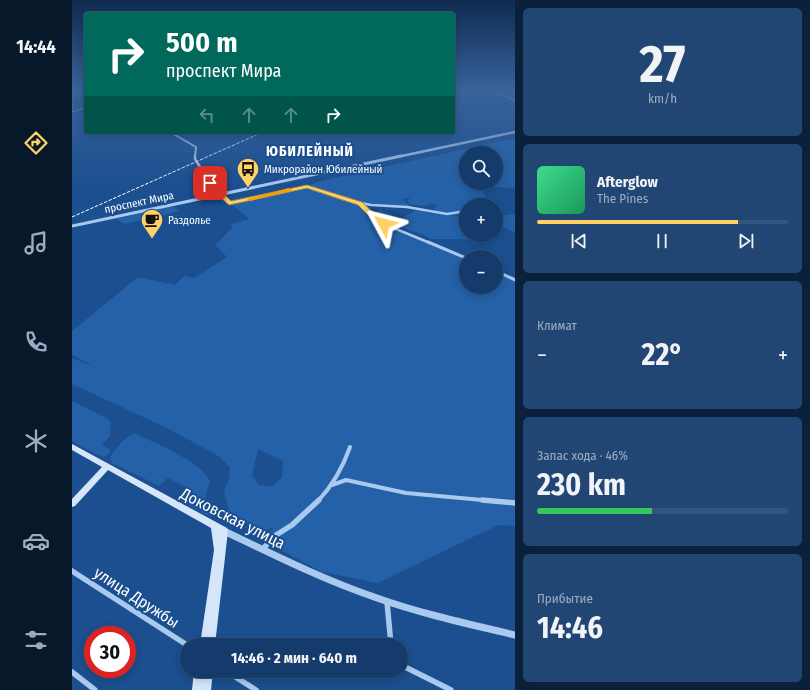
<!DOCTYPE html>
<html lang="ru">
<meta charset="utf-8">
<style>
:root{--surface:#143b6b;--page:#214673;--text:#f1f3f6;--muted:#9dadc1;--line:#33557e;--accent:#ffd166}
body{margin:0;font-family:"Fira Sans Condensed",sans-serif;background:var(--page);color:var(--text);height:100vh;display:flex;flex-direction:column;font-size:15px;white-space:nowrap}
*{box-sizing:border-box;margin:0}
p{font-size:13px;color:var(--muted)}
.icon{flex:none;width:22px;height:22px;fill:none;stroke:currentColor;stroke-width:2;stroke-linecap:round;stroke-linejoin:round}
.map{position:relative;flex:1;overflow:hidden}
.side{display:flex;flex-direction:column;gap:8px;padding:8px;background:#0b203b;width:295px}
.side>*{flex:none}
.guide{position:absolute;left:12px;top:12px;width:371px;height:122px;border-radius:4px;box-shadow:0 2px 10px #0003,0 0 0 1px var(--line);background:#00695c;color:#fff;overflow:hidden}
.fabs{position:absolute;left:387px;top:146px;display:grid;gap:8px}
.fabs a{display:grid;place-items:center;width:44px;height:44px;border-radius:50%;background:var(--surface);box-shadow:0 2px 10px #0003,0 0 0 1px var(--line);font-size:20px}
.speed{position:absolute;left:12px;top:626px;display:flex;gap:8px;font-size:20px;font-weight:700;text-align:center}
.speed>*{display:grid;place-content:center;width:52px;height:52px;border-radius:50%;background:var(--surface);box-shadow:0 2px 10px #0003,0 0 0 1px var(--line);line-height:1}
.speed .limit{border:6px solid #d22;background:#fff;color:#111}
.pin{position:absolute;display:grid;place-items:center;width:34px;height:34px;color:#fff;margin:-17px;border-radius:8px;box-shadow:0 2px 6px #0006}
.me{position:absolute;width:44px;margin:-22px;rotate:308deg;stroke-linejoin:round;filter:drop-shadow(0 0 3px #0008)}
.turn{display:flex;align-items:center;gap:14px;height:84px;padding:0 16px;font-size:18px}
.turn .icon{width:52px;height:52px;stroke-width:2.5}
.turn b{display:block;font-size:28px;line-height:34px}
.lanes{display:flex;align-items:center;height:38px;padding:0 16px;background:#0003;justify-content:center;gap:20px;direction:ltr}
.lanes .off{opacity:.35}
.big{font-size:30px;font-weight:700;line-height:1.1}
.side .card{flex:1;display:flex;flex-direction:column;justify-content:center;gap:6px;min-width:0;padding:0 14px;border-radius:6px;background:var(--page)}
.side .dial{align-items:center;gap:0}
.dial b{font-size:52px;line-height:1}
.song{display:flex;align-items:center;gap:12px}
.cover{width:48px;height:48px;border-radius:6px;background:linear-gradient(135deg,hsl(150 70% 55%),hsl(150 70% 35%))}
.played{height:4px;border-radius:2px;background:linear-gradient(90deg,var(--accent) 80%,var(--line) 80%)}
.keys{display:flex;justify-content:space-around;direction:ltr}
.heat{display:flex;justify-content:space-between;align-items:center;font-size:22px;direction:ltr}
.charge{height:6px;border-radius:3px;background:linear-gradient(90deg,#34c759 46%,var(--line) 0)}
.trip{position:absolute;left:108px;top:638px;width:228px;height:40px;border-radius:20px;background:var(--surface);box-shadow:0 2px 10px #0003,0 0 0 1px var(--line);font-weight:700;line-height:40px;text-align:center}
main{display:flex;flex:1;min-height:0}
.tabs{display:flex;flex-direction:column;width:72px;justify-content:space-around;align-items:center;background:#08182b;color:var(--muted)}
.tabs .icon{width:28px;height:28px}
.tabs .selected{color:var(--accent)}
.tabs b{font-size:18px;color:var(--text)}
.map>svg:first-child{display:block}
.green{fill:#2461a8;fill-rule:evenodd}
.water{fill:#123a6d;stroke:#9cc4f0}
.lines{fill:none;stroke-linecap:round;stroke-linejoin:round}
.minor-far4{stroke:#a9c9ee;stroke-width:2}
.minor-far3{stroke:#a9c9ee;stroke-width:2.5}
.minor-far2{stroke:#a9c9ee;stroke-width:3}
.minor-far1{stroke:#a9c9ee;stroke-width:4}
.minor{stroke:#a9c9ee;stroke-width:5.5}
.tertiary-far2{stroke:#a9c9ee;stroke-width:2.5}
.tertiary-far1{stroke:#a9c9ee;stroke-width:3}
.tertiary{stroke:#a9c9ee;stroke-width:7}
.secondary{fill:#d6e6fa;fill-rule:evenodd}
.rail{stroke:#fff;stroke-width:1;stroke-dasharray:3.5 1.5;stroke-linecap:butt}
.route{fill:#ffd166;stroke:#a68842}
.slow{fill:#f59e0b}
.labels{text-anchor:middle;stroke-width:4;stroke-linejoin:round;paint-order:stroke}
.far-poi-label{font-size:11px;fill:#fff;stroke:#1b4f8f;text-anchor:start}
.far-street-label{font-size:11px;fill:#fff;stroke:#1b4f8f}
.far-district-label{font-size:14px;font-weight:bold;letter-spacing:1px;fill:#fff;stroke:#1b4f8f}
.near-street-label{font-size:16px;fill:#fff;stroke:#1b4f8f}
</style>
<main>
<nav class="tabs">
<b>14:44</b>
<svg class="icon selected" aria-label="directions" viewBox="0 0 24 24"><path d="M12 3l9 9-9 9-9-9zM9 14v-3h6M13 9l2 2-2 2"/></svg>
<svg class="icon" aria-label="music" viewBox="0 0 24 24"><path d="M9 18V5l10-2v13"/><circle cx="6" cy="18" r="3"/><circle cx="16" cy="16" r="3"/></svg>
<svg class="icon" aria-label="phone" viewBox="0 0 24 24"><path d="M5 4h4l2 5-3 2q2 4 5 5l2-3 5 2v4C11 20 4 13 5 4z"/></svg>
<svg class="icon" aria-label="climate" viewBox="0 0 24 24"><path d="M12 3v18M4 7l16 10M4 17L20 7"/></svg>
<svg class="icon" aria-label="car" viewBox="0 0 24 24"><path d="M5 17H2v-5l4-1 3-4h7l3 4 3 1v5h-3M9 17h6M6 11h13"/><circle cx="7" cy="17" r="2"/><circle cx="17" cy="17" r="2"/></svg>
<svg class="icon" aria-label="filters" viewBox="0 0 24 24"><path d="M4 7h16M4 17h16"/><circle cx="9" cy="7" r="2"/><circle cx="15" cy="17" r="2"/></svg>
</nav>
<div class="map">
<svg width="443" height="690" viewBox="0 0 443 690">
<rect width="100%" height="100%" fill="#1b4f8f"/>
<path class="green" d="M443,138v50l-33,-1 -1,2 8,14 -4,2h-19v8l-16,3 -17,-3 2,-6h3l-5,-3 -9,2 -15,-2 -2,-4 4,-3 -9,2 12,10 -48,-4 13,13 17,10 70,29v30h30v-18l19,8v249l-17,-1 -120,58 -56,-11 -60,-32 12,-13 -9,4 -23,-10 -13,-10 -5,-20 5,-12 1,-11 -10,-11 -49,-27 -99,-46v-26l23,9 -23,-12v-24l66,-54 37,8 9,-9 10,2 33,-21 -12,-12 18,-18 -2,-3 18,-5 -18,-15 72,-16 14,-6zM394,153h30v30h-30zM186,449l25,12 -1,16 -9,9 -14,-1 -7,-9z
M96,207h5l6,4 -15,4h-7l-5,3 -27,6 -9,-5z
M308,209l20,10 16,-9 31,6 19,-1v20h24l-2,2 -14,4 -16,-2h-27l-9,-5 -28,-9 -10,-6 -6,-7z
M443,214v18l-19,-7v-6l10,-4z
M0,401l35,17 4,5 -1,13 -8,9 8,4 -1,4 -5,4 -8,-3 -24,-13z
M63,433c21,11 64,27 75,48l-5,17 6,4 3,6 -3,9 -30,-16 4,-14 -17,-9 -9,8 -47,-23 -2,-6c6,-9 14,-20 25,-24z"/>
<path class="water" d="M0,90h14v17l-14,5z"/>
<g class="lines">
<path class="minor-far4" d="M420,90l23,10
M98,132l26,15 -1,10"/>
<path class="minor-far3" d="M123,156v3l23,36
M149,194l10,9 76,-16 39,13 25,5 36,2 40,7 19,-3
M289,204l23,20 46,19
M413,205l3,-4"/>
<path class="minor-far2" d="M356,242l38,16
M424,271l19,9"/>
<path class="minor-far1" d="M260,485l14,-5 60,13 87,8
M246,501c15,-16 25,-34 32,-54"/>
<path class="minor" d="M410,500l33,3
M191,549l10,-12 19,-12 27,-25
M0,571l115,74
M315,602l4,43
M329,662l6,6 44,22
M154,671l30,19
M0,672l23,18"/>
<path class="tertiary-far2" d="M325,157l118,-25"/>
<path class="tertiary-far1" d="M0,226l329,-70"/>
<path class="tertiary" d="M152,531c50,24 100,49 153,67 45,16 92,26 138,37"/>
<path class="secondary" d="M0,444l155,84 1,3 -13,114h-15l14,-95 -3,-22 -103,-58 -33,36 -3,1v-8l30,-32 -30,-17z
M122,671h19l-2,19h-19z"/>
<path class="rail" d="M0,217l191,-85"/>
</g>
<linearGradient id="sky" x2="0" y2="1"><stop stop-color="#0f2b4f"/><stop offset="0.48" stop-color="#39639b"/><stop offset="1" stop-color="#39639b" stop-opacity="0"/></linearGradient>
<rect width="443" height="187" fill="url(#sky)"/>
<path class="route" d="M138,181l3,1 6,10 4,1 8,8 76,-16 55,17 17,16 9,6 -4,2 -10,-5 -16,-16 -51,-17 -78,17 -10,-9h-3l-8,-13z"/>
<path class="slow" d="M217,188l3,2 -1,1 -41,10 -3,-2z"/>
<defs>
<g id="bus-pin" transform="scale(1.15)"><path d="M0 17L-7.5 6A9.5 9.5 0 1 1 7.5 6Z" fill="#ffd166" stroke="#1b4f8f"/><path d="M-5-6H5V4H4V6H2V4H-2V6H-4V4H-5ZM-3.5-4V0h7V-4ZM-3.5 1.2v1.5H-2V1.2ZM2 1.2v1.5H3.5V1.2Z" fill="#111"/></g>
<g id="cafe-pin" transform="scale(1.15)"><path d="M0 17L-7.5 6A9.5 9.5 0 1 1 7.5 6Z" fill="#ffd166" stroke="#1b4f8f"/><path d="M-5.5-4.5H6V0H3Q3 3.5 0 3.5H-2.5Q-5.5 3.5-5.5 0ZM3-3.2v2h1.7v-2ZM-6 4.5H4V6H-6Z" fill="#111"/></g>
</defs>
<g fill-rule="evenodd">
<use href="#bus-pin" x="176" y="169"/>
<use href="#cafe-pin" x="80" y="220"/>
</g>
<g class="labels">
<g class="far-poi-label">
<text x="192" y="173">Микрорайон Юбилейный</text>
<text x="96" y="224">Раздолье</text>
</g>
<g class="far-street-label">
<text transform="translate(67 202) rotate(-12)" y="4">проспект Мира</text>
</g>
<g class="far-district-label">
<text x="238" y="156">ЮБИЛЕЙНЫЙ</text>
</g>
<g class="near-street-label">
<text transform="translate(161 518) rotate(27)" y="6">Доковская улица</text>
<text transform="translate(65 597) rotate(33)" y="6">улица Дружбы</text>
</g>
</g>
</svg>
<div class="fabs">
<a><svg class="icon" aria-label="search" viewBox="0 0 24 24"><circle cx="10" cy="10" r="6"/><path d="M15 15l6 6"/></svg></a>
<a>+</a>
<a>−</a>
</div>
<div class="speed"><div class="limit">30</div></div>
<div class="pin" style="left:138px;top:183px;background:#d93025"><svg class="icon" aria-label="arrive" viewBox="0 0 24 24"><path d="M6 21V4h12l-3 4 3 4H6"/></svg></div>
<svg class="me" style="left:312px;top:224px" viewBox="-20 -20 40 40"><path d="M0-17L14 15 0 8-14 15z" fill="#ffd166" stroke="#fff" stroke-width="4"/></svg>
<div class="trip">14:46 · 2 мин · 640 m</div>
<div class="guide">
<div class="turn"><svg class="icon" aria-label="right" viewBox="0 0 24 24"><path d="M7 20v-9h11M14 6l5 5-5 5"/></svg><div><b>500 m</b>проспект Мира</div></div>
<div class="lanes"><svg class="icon off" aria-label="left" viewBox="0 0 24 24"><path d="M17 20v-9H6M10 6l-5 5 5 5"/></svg><svg class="icon off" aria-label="ahead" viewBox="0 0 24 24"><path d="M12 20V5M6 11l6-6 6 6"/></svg><svg class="icon off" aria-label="ahead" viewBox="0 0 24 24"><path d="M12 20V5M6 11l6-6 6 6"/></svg><svg class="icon" aria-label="right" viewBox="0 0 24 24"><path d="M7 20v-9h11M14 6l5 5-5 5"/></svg></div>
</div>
</div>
<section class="side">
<div class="card dial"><b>27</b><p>km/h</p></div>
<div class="card">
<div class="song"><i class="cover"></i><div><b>Afterglow</b><p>The Pines</p></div></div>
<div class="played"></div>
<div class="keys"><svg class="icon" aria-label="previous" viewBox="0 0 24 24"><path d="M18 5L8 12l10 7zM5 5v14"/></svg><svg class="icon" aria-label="pause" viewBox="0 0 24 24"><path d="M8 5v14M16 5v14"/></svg><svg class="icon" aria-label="next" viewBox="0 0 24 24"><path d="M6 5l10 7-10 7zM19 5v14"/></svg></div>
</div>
<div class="card"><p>Климат</p>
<div class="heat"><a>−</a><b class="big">22°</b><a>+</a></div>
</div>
<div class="card"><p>Запас хода · 46%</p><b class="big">230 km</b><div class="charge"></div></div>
<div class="card"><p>Прибытие</p><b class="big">14:46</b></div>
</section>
</main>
